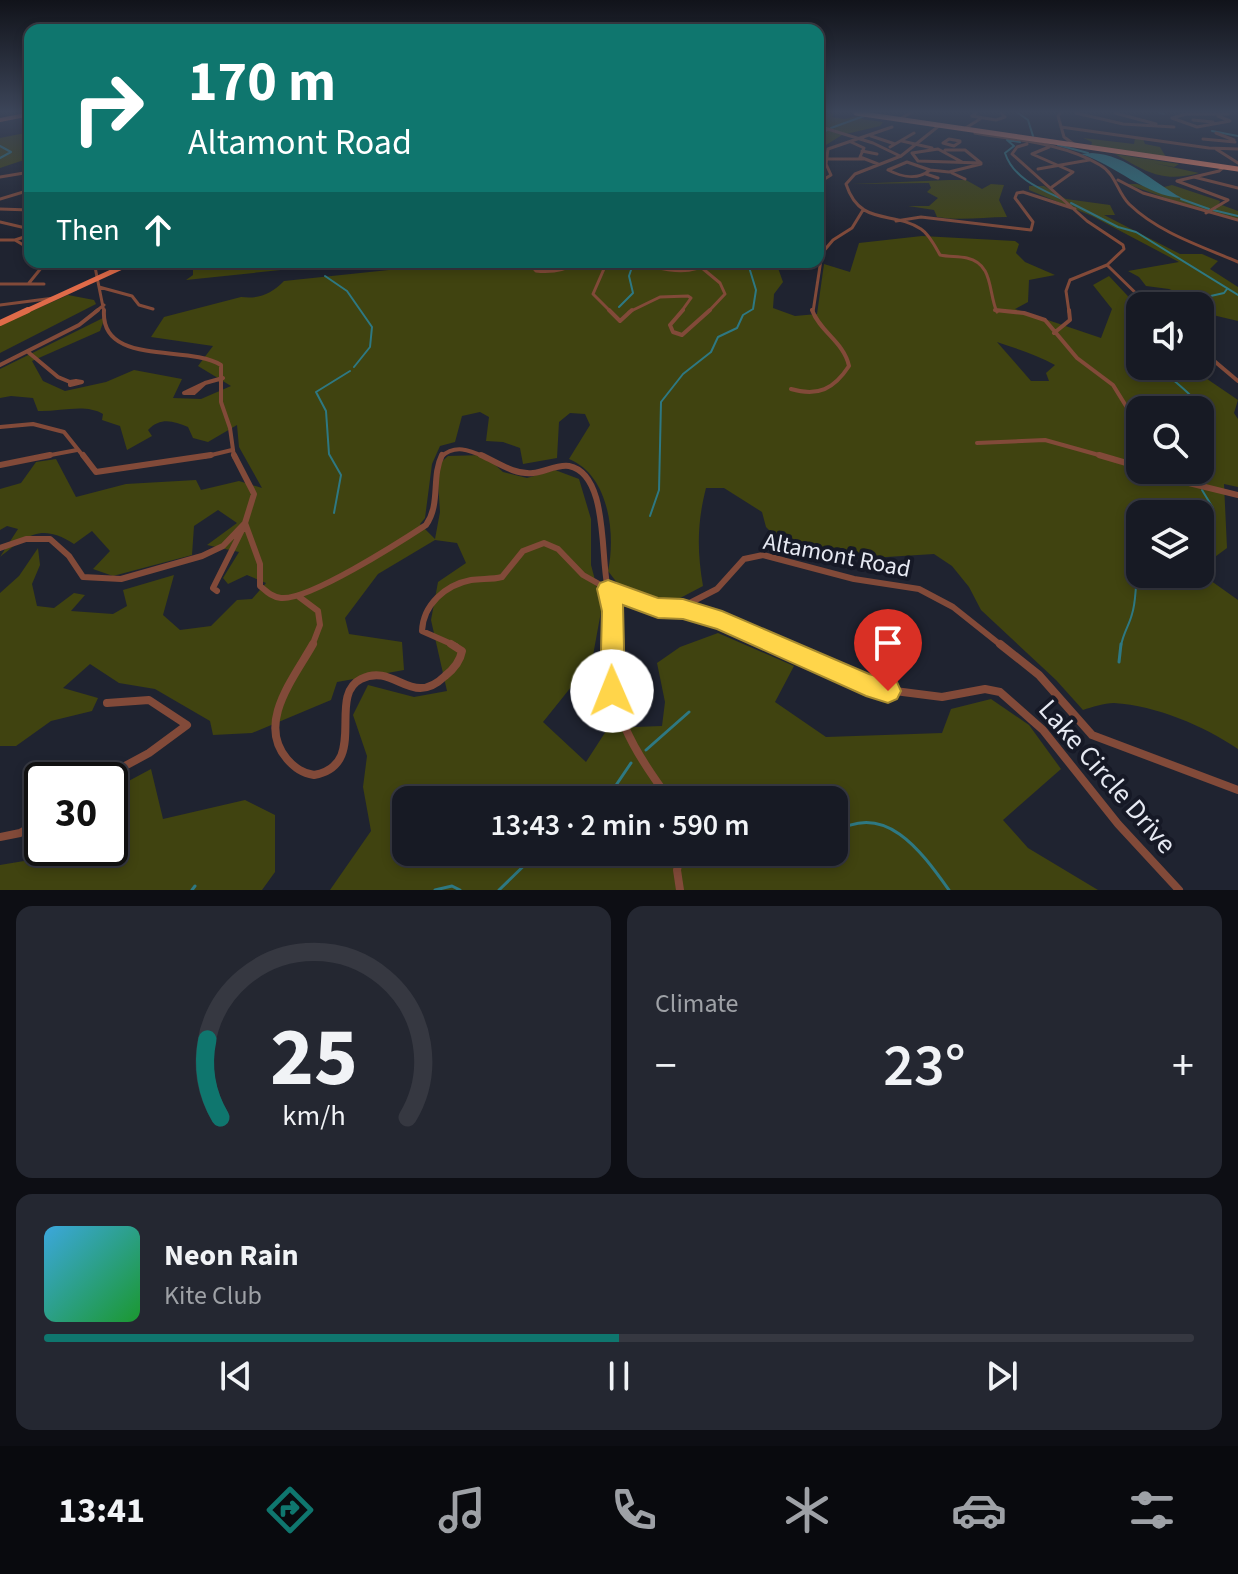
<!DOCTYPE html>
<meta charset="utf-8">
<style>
:root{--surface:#171a24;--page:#242731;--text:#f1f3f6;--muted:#9ea1a6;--line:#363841;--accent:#0f766e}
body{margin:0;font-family:"Source Sans 3",sans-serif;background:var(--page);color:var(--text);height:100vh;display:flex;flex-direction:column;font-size:30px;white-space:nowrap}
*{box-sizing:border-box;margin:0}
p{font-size:26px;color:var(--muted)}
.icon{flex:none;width:44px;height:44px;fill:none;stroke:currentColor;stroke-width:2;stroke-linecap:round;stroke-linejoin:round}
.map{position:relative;height:890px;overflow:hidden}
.panel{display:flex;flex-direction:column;gap:16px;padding:16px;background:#0d0e14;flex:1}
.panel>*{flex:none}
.banner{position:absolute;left:24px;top:24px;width:800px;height:244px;border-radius:16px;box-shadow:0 4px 12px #0003,0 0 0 2px var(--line);background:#0f766e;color:#fff;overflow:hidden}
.tools{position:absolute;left:1126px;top:292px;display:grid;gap:16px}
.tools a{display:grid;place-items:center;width:88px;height:88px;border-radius:16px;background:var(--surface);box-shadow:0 4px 12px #0003,0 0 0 2px var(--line);font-size:40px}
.speed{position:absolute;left:24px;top:762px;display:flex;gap:16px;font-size:40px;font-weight:700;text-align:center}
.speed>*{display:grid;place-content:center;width:104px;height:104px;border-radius:50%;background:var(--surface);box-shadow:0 4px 12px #0003,0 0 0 2px var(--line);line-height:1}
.speed .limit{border:4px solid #111;border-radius:12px;background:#fff;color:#111}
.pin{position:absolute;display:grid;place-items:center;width:68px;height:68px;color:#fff;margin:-82px -34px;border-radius:50% 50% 50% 0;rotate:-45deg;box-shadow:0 0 8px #0007}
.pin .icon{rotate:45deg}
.me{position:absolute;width:88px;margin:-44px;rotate:359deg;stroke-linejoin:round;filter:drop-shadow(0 0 6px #0008)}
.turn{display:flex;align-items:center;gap:28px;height:168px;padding:0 32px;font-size:36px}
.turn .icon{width:104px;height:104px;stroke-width:2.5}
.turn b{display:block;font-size:56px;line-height:68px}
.then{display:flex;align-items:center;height:76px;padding:0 32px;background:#0003;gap:16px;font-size:30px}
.big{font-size:60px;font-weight:600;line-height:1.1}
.panel .card{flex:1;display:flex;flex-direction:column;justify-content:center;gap:12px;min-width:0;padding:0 28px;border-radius:16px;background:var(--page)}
.panel .dial{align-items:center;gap:0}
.dial svg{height:208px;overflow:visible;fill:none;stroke:var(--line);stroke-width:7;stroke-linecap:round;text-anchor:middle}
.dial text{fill:var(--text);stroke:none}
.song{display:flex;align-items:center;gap:24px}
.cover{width:96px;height:96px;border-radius:12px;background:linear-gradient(135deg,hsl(200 70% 55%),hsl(130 70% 35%))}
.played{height:8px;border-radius:4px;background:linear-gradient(90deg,var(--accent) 50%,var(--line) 50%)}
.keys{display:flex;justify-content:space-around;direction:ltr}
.heat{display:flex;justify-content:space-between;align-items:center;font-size:44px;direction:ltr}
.panel .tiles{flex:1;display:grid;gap:16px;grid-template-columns:1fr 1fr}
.card:last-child{grid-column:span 2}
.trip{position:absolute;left:392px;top:786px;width:456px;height:80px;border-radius:16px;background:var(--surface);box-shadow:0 4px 12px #0003,0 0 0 2px var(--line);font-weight:600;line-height:80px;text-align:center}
.dock{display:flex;height:128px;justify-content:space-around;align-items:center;background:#090a0e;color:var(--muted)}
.dock .icon{width:56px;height:56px}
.dock .on{color:var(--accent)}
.dock b{font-size:36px;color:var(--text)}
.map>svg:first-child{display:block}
.green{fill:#404310;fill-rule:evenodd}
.water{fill:#2e7882}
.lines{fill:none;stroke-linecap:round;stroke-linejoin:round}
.stream-far1{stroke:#2e7882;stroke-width:2}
.stream{stroke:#2e7882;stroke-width:3}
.minor-far3{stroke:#824a39;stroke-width:3}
.minor-far2{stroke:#824a39;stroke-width:4}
.minor-far1{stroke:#824a39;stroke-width:6}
.minor{stroke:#824a39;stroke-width:8}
.major-far2{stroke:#e06b49;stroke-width:4}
.major-far1{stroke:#e06b49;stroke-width:5}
.major{stroke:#e06b49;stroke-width:6}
.highway{stroke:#f58464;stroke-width:5}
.route{fill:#ffd54a;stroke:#a68a30;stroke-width:2}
.labels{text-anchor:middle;stroke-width:8;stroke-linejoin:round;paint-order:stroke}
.street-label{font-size:24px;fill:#e6e9f2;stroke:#161926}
.near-street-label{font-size:28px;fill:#e6e9f2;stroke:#161926}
</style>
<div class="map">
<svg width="1238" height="890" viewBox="0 0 1238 890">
<rect width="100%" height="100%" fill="#1f2330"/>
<path class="green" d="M836,113l-5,4 14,2 18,-4 2,1 -4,3 22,3 -3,4 -38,9 -24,15v-25l4,-5 -4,-4z
M30,132v26l-30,10v-30z
M1083,138l51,6 1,-6 8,1 2,5 15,3 6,10 -75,-11 1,-4z
M1115,154l64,10 -5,3 -21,-4 46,10c-37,10 -52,-1 -84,-19z
M949,180h17l16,9 9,-5 13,1 -5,15 8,17c-24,0 -46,4 -70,0l-3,-7 -26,-4h21l9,-8 -11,-6 4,-4 -2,-5 -78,1z
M1156,183l8,4 8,-2 48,16 -1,3 19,7v8l-36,-8 -75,-27h10l44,14z
M1029,186h15l22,13 44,6 5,10h-11l76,39h22l16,7 -8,8 28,18v34l-38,-9v-6h-33l-7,-8 18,-5 -9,-4 -23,-3 -7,-9 -11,-6 51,-9 -87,-46 -63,-26z
M922,236l93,5 4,3 -3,9 9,9 30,13 -26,5 -1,22 -13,7 86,29 11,-29 -19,-24 16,-9 31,33v57h48l50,34 -4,13 4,6v68l-14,-3 3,64 -27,20v-54h-60v60l60,-1 38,27v149c-36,-24 -81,-43 -124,-46 -10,0 -22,4 -31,7l-27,-30 -75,-70 -12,-23 -17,-21 -18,-12 -79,5 -78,-21 -11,-11 -4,-15 -38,-24h-18c-9,35 -9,63 -3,98l-36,19 -39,-8 -20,-26c8,-37 1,-96 -39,-112l21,-34 -5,-11 -15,-1 -11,9 -2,36 -34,6 -3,-16 -17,-6 -17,-1 3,-24 -9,-5 -18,4 -7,26 -15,4 -8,18 -7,54 -5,6 15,15 5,-27 -3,-46 11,-10 36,-1 19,17 24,6 28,-8 24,9 12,40v46l11,41 -10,55 -49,61 43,40 22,-34 54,-2 3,-24 -8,-39 23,-16 38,-14 76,33 -19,36 51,35 116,-4 9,-24 40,-10 38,26 32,44 -58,51 25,28 70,42h-768l41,-59 -8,-44 4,-31 -14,-41 15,-30 46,12 33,-6 -16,-71 7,-38 28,-19 -9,-20 -22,-3 -57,34 -33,44 4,16 53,8 2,28 -67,12 -6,18 -79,33 -39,2 -3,-14 -55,-32 -36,-6 -29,-19 -27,24 35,10 -6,13 -41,10 -35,25h-16v-153l19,-17 19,-28 2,17 -8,19 5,22 17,2 20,-15 11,2 -14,16 42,3 14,-8 -4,-16 51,-15 -11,40 17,15 31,-4 26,-26 15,-1 14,-16 -19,-8 -19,9 -5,-6 16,-26 -32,-7 30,-22 -19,-13 -24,16 -2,29 -79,21 -20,-7 17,-18 -18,-20 -18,13c-33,-21 -46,-9 -74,13l18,-28 -11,-3 -7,4v-41l21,-6 15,-21 20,-3 20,38 50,-13 70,-4 5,10 38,-9 23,7 -23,-41 -2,-22 -29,17 -15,-4 -5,-11c-15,-6 -27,-10 -40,3l4,6 -25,14 -7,-24 -18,-6 1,-6c-18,-11 -44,-2 -65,-3l-5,-13 -22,-2 -11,2v-29l105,-52 -5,14 -68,30 11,20 22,10 41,-9 28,-12 48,9 -9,19 28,1 30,-13 -33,-20 15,-20 -62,-9 13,-20 77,-20c19,2 30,-3 43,-16l181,-19h321l-8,6 5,14 -9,12 -1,14 22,8 22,-2 7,-50 26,8 9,-29zM997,342c18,6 40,13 58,23l-9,8 3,8h-18zM1140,410h60v60h-60zM406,800h428v52h-428z
M193,262h19l7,8 48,-8 37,2 -4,4 -114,12 7,-5z
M68,295l26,5 2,4 -96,49v-28z
M151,769l12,50 82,-19 30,15v57l-13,18h-262v-25l30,-5 14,-12h66v-57z"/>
<path class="water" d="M1092,153c36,2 60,29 90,45 -37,-2 -66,-33 -101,-44z"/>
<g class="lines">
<path class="stream-far1" d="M1018,113l10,7 5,16
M1160,113l4,1
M831,128l33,-12
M1212,131l26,5
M818,136l9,-6
M1020,142l-13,-2 7,6 -9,7c8,25 35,36 57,46
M1058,145l30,8
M0,146l11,6 -11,6
M1181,199l28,10
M1071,203l47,24 18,5 102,63
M1213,210l25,6
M322,264l2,4
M325,276l22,15 25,36 -2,20 -16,20
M1147,301l46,-1 31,-7 3,-4
M619,307l14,-14 -4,-17 4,-12
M1140,316l-7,-9 2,-6 6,-1
M1170,366l1,12c22,19 49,39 29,69
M1191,470l6,12
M334,513l7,-38 -12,-21 -3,-43 -10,-19 34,-21
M650,516l9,-26 2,-88 22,-28 28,-22 7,-15 19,-9 6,-13 10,-6 3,-19 -7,-23
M1200,530l14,-10 -1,-12 -11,-18
M1121,646c2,-13 8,-20 11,-32 5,-15 2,-31 8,-47"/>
<path class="stream" d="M1119,662l2,-18
M646,750l43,-38
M606,800l25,-37
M834,833c51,-33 87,18 115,57
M192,890l3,-4
M435,890l17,-4 8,4
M499,890l39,-38"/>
<path class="minor-far3" d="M976,113l-4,3 24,4 9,-3 -4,-4
M1060,113l-2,3 6,21 11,8
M1076,113l47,11 51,3
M1115,113l41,11
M1218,116l12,5 -33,6 -25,-9 14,-4h42
M900,119l10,-6
M1193,120l20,2
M940,125l-39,31 -46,18 -9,10c14,43 46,26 75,45 8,5 14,17 19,26 9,2 18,1 27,3 27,6 21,35 30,54
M818,126l55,17 27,13
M1061,127l148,21 29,1
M964,129l16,-10
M975,133c41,7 89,10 125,32 16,9 17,27 29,39 30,29 72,42 109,58
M1216,133l18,7
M871,136l24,8
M949,139l11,2v1l-6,4 -11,-3z
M1203,139l32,3
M902,141l30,7
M851,142l13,6 -4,9 18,7
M1027,144l-10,3 -5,7 75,67 36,24 1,4 -17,16 42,41
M890,147l24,-14
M1049,147l-17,7 41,18 -21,15
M1216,149l22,14
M945,150h20l16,13 -63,-2 -6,-8 26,-4 24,13
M862,151l15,3
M825,159h39
M907,162l23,8c-13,11 -28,7 -42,0z
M1038,169l51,-9
M930,170l19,2 32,-8
M952,173l13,6
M926,174l12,4
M0,177l30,-5
M1194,177l44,11
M1118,180l25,13 95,27
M818,183l13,-8 -5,-11 2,-15 64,-22
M0,199l30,-9
M0,209l30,1
M1206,213l22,-13 -51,-19 42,-10 5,-4
M896,221l25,-4 110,13 2,-8 -18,-24 2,-5 6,-1 52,17
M0,222l30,7
M0,240h15l15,-5
M15,240l15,9
M94,262l10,50
M340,262v4
M478,262h9
M528,262l8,9c16,2 30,-1 44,-9
M607,262l-14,32 18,18
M632,262c29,5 52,17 79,0
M702,268l18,15 5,11 -17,18
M29,283l17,-21
M0,284h44
M99,287l33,9 7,9 14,4
M0,305l54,-7
M95,312l9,-7
M629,312l31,-15 28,-1 3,2 -10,14
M813,312l9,-59 11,-13 19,-12 11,-18
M1069,312l-3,-21 4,-11 37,-15"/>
<path class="minor-far2" d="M104,310c-4,57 84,34 117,55v37l9,26 4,29
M609,310l11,11 12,-11
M683,310l-13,15 3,7 9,3 28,-25
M995,310l29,3 21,7 32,38 36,27 13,21 14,14
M1054,333l16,-13 -1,-10
M1200,349l38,32
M28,352l30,25 12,5
M0,365l79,-40 19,-15
M76,381l6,1 -12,3v-3z
M205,383l-11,10h-10z
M205,383l18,-5
M791,389c27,8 43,0 58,-23 -5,-24 -29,-34 -37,-56
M0,427l33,-3 31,8 20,25
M977,443l68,-3 61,17
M40,457l37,-7
M203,457l29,-7
M441,457c14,-13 28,-7 44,0"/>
<path class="minor-far1" d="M83,455l13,17 115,-17
M234,455l20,39 -9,29 15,41v22c7,6 12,11 21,12 27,3 119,-56 145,-73 15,-21 5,-48 16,-70
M481,455c16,7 33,20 52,18 11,-1 25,-9 36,-7 40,8 31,92 39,123l50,19 18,2 41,-21 27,-30 19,-4 91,24 65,10 34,18 49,39
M1099,455l41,12
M0,465l50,-10
M1147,470h14
M1165,470l24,13 49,12
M0,548l26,-9h24l19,17 14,21 38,2 81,-23 21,-10 21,-22
M217,591l-4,-3 30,-60
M298,596l20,15 2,14 -8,21
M684,609l38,12 58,25
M456,646l-34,-15c1,-26 23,-46 49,-51 10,-2 20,0 31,-3l21,-26 21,-8 14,6 25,26 25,14 4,20v37"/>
<path class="minor" d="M313,644c-19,34 -57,79 -26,115 8,9 15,14 27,16 56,-10 12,-79 47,-96 34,-17 50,30 84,-3 9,-7 15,-14 17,-25l-11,-7
M612,644c-4,66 20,105 58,156
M775,644l104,45 63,8 43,-8 15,3 43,38 75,94 61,66
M1000,644l39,31 53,60 146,55
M99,780l50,-27 38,-28 -38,-25 -42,3
M0,837l20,-4 22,-12
M680,890l-3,-20 4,-18"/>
<path class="major-far2" d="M0,120l30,-6"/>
<path class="major-far1" d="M24,312l109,-50"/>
<path class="major" d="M0,323l28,-13"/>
<path class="highway" d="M856,113l382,56"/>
</g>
<linearGradient id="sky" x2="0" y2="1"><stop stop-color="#11131a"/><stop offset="0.47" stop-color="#3c4559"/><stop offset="1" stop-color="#3c4559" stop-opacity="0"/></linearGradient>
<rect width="1238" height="238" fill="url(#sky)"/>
<path class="route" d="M608,580l50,18 25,1 39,12 147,63 28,8 4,9 -4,8 -9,4 -22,-7 -149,-67 -34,-10 -25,-1 -35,-13 2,86 -4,8 -9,3 -9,-3 -3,-8 2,-80 -5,-22 3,-6z"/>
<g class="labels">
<g class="street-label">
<text transform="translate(837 555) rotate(11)" y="8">Altamont Road</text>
</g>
<g class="near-street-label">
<text transform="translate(1108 776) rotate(49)" y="10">Lake Circle Drive</text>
</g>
</g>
</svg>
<div class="tools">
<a><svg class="icon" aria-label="sound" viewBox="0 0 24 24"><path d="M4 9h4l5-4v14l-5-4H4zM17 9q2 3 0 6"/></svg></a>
<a><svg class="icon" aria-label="search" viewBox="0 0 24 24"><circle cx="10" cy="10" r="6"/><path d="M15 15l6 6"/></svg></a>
<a><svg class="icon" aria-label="layers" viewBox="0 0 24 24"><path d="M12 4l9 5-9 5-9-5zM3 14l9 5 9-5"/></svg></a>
</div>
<div class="speed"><div class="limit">30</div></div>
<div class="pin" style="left:888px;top:691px;background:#d93025"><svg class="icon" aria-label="arrive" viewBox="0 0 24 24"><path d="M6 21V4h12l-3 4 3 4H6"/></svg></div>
<svg class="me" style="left:612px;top:691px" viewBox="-20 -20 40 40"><circle r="19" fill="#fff"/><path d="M0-13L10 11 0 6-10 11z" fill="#ffd54a"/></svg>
<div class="trip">13:43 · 2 min · 590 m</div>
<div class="banner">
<div class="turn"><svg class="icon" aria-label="right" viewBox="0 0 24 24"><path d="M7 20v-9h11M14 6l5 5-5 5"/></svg><div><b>170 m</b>Altamont Road</div></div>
<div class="then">Then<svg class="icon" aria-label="ahead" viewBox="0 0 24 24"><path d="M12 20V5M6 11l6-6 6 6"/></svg></div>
</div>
</div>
<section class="panel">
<div class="tiles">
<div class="card dial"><svg viewBox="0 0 100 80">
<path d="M14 69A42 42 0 1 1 86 69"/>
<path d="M14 69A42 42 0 0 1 9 39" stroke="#0f766e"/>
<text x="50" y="56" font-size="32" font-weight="700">25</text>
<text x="50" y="72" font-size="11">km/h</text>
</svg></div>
<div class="card"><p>Climate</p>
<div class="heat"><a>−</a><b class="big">23°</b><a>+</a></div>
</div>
<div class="card">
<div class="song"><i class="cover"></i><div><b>Neon Rain</b><p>Kite Club</p></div></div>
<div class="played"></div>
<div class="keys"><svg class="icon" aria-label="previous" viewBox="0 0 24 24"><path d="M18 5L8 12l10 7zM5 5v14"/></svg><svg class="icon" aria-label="pause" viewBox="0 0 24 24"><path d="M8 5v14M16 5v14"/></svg><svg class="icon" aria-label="next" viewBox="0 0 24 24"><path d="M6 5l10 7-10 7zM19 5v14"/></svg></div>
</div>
</div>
</section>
<nav class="dock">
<b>13:41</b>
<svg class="icon on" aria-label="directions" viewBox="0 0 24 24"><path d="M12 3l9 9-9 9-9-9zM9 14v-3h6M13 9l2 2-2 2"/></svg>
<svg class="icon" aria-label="music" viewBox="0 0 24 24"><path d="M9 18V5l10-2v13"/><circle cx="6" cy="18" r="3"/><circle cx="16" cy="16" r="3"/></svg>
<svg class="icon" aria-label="phone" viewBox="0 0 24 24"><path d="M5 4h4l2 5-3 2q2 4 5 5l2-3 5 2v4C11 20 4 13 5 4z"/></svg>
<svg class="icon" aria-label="climate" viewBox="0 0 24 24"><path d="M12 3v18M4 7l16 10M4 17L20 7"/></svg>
<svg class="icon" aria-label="car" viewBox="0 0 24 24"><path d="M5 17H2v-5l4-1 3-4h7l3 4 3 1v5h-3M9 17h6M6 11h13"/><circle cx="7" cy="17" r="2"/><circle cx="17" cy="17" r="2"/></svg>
<svg class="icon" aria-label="filters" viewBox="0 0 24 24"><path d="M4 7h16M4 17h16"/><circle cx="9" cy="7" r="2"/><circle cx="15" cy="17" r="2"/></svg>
</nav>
